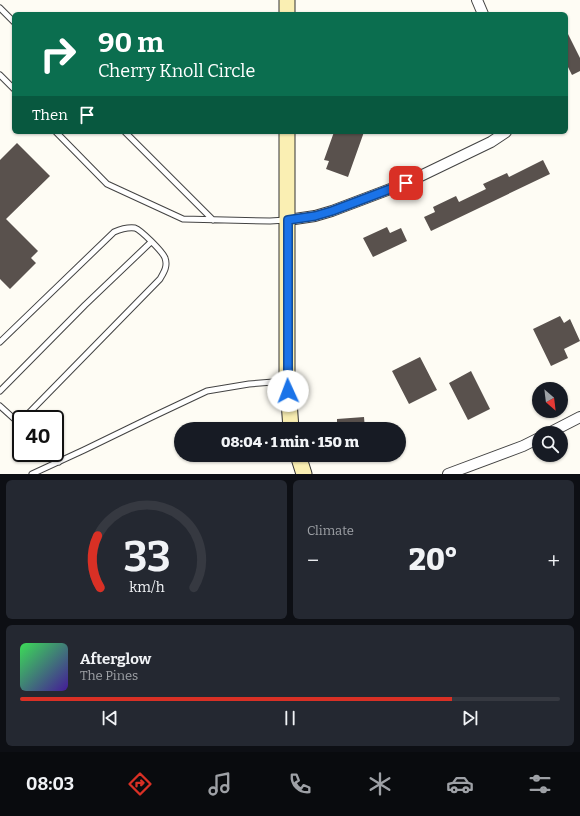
<!DOCTYPE html>
<meta charset="utf-8">
<style>
:root{--surface:#171b24;--page:#242831;--text:#f1f3f6;--muted:#9ea1a6;--line:#363941;--accent:#d93025}
body{margin:0;font-family:Bitter,serif;background:var(--page);color:var(--text);height:100vh;display:flex;flex-direction:column;font-size:15px;white-space:nowrap}
*{box-sizing:border-box;margin:0}
p{font-size:13px;color:var(--muted)}
.icon{flex:none;width:22px;height:22px;fill:none;stroke:currentColor;stroke-width:2;stroke-linecap:round;stroke-linejoin:round}
.map{position:relative;height:474px;overflow:hidden}
.details{display:flex;flex-direction:column;gap:6px;padding:6px;background:#0d0f14;flex:1}
.details>*{flex:none}
.hud{position:absolute;left:12px;top:12px;width:556px;height:122px;border-radius:6px;box-shadow:0 1px 3px #0004;background:#0b6e4f;color:#fff;overflow:hidden}
.needle{width:26px;rotate:152deg}
.controls{position:absolute;left:532px;top:382px;display:grid;gap:8px}
.controls a{display:grid;place-items:center;width:36px;height:36px;border-radius:50%;background:var(--surface);box-shadow:0 1px 3px #0004;font-size:20px}
.speed{position:absolute;left:12px;top:410px;display:flex;gap:8px;font-size:20px;font-weight:700;text-align:center}
.speed>*{display:grid;place-content:center;width:52px;height:52px;border-radius:50%;background:var(--surface);box-shadow:0 1px 3px #0004;line-height:1}
.speed .limit{border:2px solid #111;border-radius:6px;background:#fff;color:#111}
.pin{position:absolute;display:grid;place-items:center;width:34px;height:34px;color:#fff;margin:-17px;border-radius:8px;box-shadow:0 2px 6px #0006}
.me{position:absolute;width:44px;margin:-22px;rotate:358deg;stroke-linejoin:round;filter:drop-shadow(0 0 3px #0008)}
.turn{display:flex;align-items:center;gap:14px;height:84px;padding:0 20px;font-size:18px}
.turn .icon{width:52px;height:52px;stroke-width:2.5}
.turn b{display:block;font-size:28px;line-height:34px}
.then{display:flex;align-items:center;height:38px;padding:0 20px;background:#0003;gap:8px;font-size:15px}
.big{font-size:30px;font-weight:800;line-height:1.1}
.details .tile{flex:1;display:flex;flex-direction:column;justify-content:center;gap:6px;min-width:0;padding:0 14px;border-radius:6px;background:var(--page)}
.details .dial{align-items:center;gap:0}
.dial svg{height:104px;overflow:visible;fill:none;stroke:var(--line);stroke-width:7;stroke-linecap:round;text-anchor:middle}
.dial text{fill:var(--text);stroke:none}
.song{display:flex;align-items:center;gap:12px}
.cover{width:48px;height:48px;border-radius:6px;background:linear-gradient(135deg,hsl(130 70% 55%),hsl(260 70% 35%))}
.played{height:4px;border-radius:2px;background:linear-gradient(90deg,var(--accent) 80%,var(--line) 80%)}
.keys{display:flex;justify-content:space-around;direction:ltr}
.heat{display:flex;justify-content:space-between;align-items:center;font-size:22px;direction:ltr}
.details .tiles{flex:1;display:grid;gap:6px;grid-template-columns:1fr 1fr}
.tile:last-child{grid-column:span 2}
.trip{position:absolute;left:174px;top:422px;width:232px;height:40px;border-radius:20px;background:var(--surface);box-shadow:0 1px 3px #0004;font-weight:800;line-height:40px;text-align:center}
.menu{display:flex;height:64px;justify-content:space-around;align-items:center;background:#090b0e;color:var(--muted)}
.menu .icon{width:28px;height:28px}
.menu .on{color:var(--accent)}
.menu b{font-size:18px;color:var(--text)}
.map>svg:first-child{display:block}
.building{fill:#59514d}
.lines{fill:none;stroke-linecap:round;stroke-linejoin:round}
.lane-casing{stroke:#434343;stroke-width:7}
.street-casing{stroke:#434343;stroke-width:12}
.secondary-casing{stroke:#323232;stroke-width:17}
.lane{stroke:#fff;stroke-width:5}
.street{stroke:#fff;stroke-width:10}
.secondary{stroke:#faefb3;stroke-width:15}
.route-casing{stroke:#114b97;stroke-width:10}
.route{stroke:#1a73e8;stroke-width:7}
</style>
<div class="map">
<svg width="580" height="474" viewBox="0 0 580 474">
<rect width="100%" height="100%" fill="#fefcf4"/>
<path class="building" d="M566,30l14,28v13l-8,4 -6,-12z
M334,132h30l-16,45 -22,-8 3,-8 -5,-1z
M17,143l33,33 -44,43 32,32 -7,7 5,5 -26,26 -10,-10v-119z
M543,160l7,14 -119,57 -7,-14 11,-5 -2,-5 23,-11 3,6 27,-13 -3,-5 24,-11 2,4z
M387,227l3,6 11,-5 6,13 -34,16 -10,-19z
M560,316l4,7 6,-4 10,22 -16,8 4,9 -17,8 -18,-37z
M420,357l17,33 -28,14 -17,-33z
M471,371l19,38 -22,11 -19,-37z
M364,417l1,12h-28v-10z"/>
<g class="lines">
<g class="lane-casing">
<path id="lane" d="M0,8l14,14
M0,75l14,14
M56,132l51,52 76,35 87,2 16,-1
M125,132l88,88
M0,342l114,-110c7,-3 13,-5 21,-4 6,2 28,24 30,30 3,8 -1,14 -5,21l-137,140
M0,391l85,-86 66,-63
M0,406l21,19
M48,453l11,9
M32,474l52,-24 70,-34 53,-25 42,-7 37,-3"/>
</g>
<g class="street-casing">
<path id="street" d="M477,0l6,14
M288,220l27,-4 17,-5 74,-28 85,-41 15,-10
M549,433l31,-16
M448,474l75,-28 16,-8"/>
</g>
<g class="secondary-casing">
<path id="secondary" d="M287,14v-14
M287,132v241l4,56
M298,455l6,19"/>
</g>
<use href="#lane" class="lane"/>
<use href="#street" class="street"/>
<use href="#secondary" class="secondary"/>
</g>
<g class="lines">
<g class="route-casing">
<path id="route" d="M288,391v-171l27,-4 17,-5 74,-28"/>
</g>
<use href="#route" class="route"/>
</g>
</svg>
<div class="controls">
<a><svg class="needle" viewBox="-14 -14 28 28"><path d="M0-13l5 13h-10z" fill="#e53935"/><path d="M0 13l5-13h-10z" fill="#9ea1a6"/></svg></a>
<a><svg class="icon" aria-label="search" viewBox="0 0 24 24"><circle cx="10" cy="10" r="6"/><path d="M15 15l6 6"/></svg></a>
</div>
<div class="speed"><div class="limit">40</div></div>
<div class="pin" style="left:406px;top:183px;background:#d93025"><svg class="icon" aria-label="arrive" viewBox="0 0 24 24"><path d="M6 21V4h12l-3 4 3 4H6"/></svg></div>
<svg class="me" style="left:288px;top:391px" viewBox="-20 -20 40 40"><circle r="19" fill="#fff"/><path d="M0-13L10 11 0 6-10 11z" fill="#1a73e8"/></svg>
<div class="trip">08:04 · 1 min · 150 m</div>
<div class="hud">
<div class="turn"><svg class="icon" aria-label="right" viewBox="0 0 24 24"><path d="M7 20v-9h11M14 6l5 5-5 5"/></svg><div><b>90 m</b>Cherry Knoll Circle</div></div>
<div class="then">Then<svg class="icon" aria-label="arrive" viewBox="0 0 24 24"><path d="M6 21V4h12l-3 4 3 4H6"/></svg></div>
</div>
</div>
<section class="details">
<div class="tiles">
<div class="tile dial"><svg viewBox="0 0 100 80">
<path d="M14 69A42 42 0 1 1 86 69"/>
<path d="M14 69A42 42 0 0 1 12 29" stroke="#d93025"/>
<text x="50" y="56" font-size="32" font-weight="700">33</text>
<text x="50" y="72" font-size="11">km/h</text>
</svg></div>
<div class="tile"><p>Climate</p>
<div class="heat"><a>−</a><b class="big">20°</b><a>+</a></div>
</div>
<div class="tile">
<div class="song"><i class="cover"></i><div><b>Afterglow</b><p>The Pines</p></div></div>
<div class="played"></div>
<div class="keys"><svg class="icon" aria-label="previous" viewBox="0 0 24 24"><path d="M18 5L8 12l10 7zM5 5v14"/></svg><svg class="icon" aria-label="pause" viewBox="0 0 24 24"><path d="M8 5v14M16 5v14"/></svg><svg class="icon" aria-label="next" viewBox="0 0 24 24"><path d="M6 5l10 7-10 7zM19 5v14"/></svg></div>
</div>
</div>
</section>
<nav class="menu">
<b>08:03</b>
<svg class="icon on" aria-label="directions" viewBox="0 0 24 24"><path d="M12 3l9 9-9 9-9-9zM9 14v-3h6M13 9l2 2-2 2"/></svg>
<svg class="icon" aria-label="music" viewBox="0 0 24 24"><path d="M9 18V5l10-2v13"/><circle cx="6" cy="18" r="3"/><circle cx="16" cy="16" r="3"/></svg>
<svg class="icon" aria-label="phone" viewBox="0 0 24 24"><path d="M5 4h4l2 5-3 2q2 4 5 5l2-3 5 2v4C11 20 4 13 5 4z"/></svg>
<svg class="icon" aria-label="climate" viewBox="0 0 24 24"><path d="M12 3v18M4 7l16 10M4 17L20 7"/></svg>
<svg class="icon" aria-label="car" viewBox="0 0 24 24"><path d="M5 17H2v-5l4-1 3-4h7l3 4 3 1v5h-3M9 17h6M6 11h13"/><circle cx="7" cy="17" r="2"/><circle cx="17" cy="17" r="2"/></svg>
<svg class="icon" aria-label="filters" viewBox="0 0 24 24"><path d="M4 7h16M4 17h16"/><circle cx="9" cy="7" r="2"/><circle cx="15" cy="17" r="2"/></svg>
</nav>
